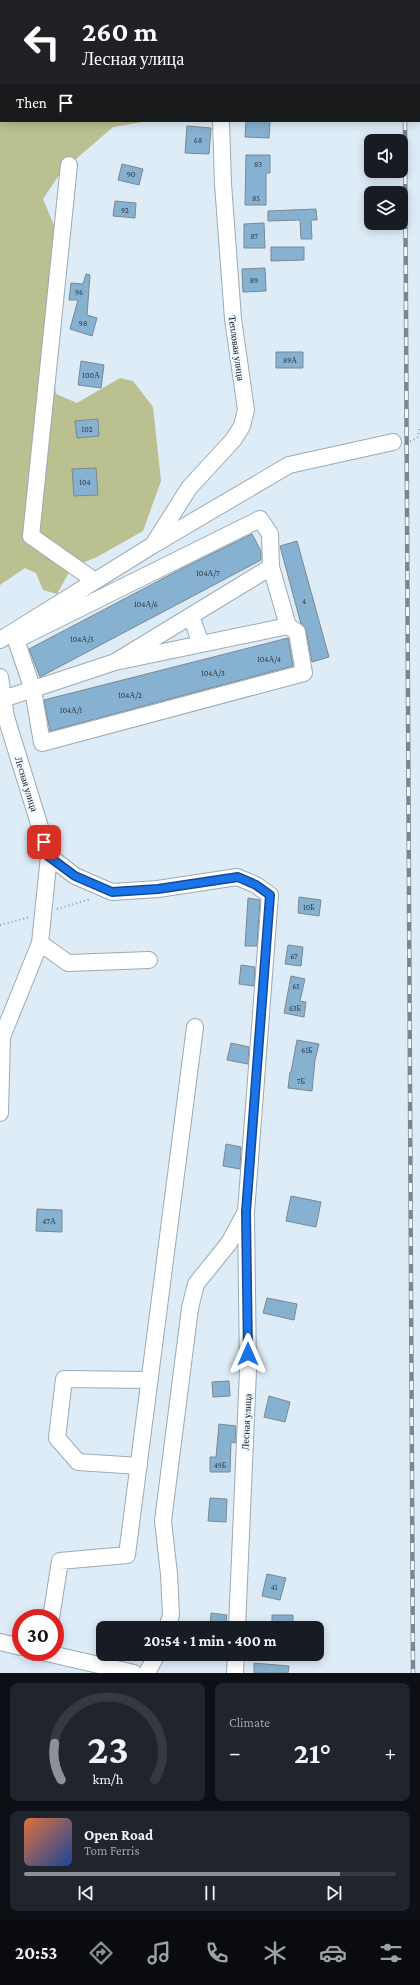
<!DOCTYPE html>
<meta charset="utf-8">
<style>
:root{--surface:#171b24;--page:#20242c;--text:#f1f3f6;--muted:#9ea1a6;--line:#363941;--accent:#8c9099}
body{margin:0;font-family:"Crimson Pro",serif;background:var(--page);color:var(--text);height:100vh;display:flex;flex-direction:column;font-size:15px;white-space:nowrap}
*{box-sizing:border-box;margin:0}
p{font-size:13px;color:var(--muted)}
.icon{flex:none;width:22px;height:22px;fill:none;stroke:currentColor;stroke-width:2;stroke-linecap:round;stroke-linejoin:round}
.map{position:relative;height:1673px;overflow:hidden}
.details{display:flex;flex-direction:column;gap:10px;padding:10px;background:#0d0f14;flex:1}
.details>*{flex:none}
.top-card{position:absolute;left:0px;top:0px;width:420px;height:122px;box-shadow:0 2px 10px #0003;background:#202124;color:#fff;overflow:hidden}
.buttons{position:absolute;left:364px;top:134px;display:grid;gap:8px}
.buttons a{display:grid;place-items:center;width:44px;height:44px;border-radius:8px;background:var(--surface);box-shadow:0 2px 10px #0003;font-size:20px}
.speed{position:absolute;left:12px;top:1609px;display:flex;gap:8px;font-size:20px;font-weight:700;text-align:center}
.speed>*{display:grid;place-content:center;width:52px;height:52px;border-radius:50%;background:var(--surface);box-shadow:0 2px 10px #0003;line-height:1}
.speed .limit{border:6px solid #d22;background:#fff;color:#111}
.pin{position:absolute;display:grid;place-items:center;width:34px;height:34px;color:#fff;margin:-17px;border-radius:8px;box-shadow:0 2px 6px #0006}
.me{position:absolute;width:44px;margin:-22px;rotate:0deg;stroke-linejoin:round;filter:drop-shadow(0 0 3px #0008)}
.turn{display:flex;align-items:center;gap:14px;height:84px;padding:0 16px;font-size:18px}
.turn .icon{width:52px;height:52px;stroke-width:2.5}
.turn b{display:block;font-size:28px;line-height:34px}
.then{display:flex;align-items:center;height:38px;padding:0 16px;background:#0003;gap:8px;font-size:15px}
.big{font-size:30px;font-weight:700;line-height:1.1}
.details .card{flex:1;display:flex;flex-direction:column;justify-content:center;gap:6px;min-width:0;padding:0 14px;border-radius:8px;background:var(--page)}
.details .dial{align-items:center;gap:0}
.dial svg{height:104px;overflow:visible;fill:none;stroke:var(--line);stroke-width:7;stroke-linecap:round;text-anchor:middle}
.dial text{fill:var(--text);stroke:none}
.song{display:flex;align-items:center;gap:12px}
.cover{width:48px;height:48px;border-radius:6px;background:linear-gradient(135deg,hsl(20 70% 55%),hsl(220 70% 35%))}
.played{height:4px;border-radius:2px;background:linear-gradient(90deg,var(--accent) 85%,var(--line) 85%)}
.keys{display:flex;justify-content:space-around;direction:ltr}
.heat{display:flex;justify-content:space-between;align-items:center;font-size:22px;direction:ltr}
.details .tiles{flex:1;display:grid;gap:10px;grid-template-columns:1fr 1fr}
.card:last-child{grid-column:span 2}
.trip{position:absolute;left:96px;top:1621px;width:228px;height:40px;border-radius:8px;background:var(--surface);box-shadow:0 2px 10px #0003;font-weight:700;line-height:40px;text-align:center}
.tabs{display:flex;height:64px;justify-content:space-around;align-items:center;background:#090b0e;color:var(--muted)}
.tabs .icon{width:28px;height:28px}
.tabs .current{color:var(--accent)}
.tabs b{font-size:18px;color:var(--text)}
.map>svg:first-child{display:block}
.forest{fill:#bbc091}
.building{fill:#87b1d0;stroke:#7b8892}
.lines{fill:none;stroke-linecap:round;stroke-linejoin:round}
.minor-casing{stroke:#9caab4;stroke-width:18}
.path{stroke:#939ea7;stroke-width:2;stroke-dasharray:1 3;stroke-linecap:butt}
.minor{stroke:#fff;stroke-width:16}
.rail-casing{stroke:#7c868e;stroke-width:4.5}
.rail{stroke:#eff8ff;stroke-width:3;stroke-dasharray:9;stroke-linecap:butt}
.route-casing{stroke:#114b97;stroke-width:10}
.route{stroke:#1a73e8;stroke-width:7}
.labels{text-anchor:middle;stroke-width:4;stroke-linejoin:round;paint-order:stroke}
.number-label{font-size:8px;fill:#2c3a45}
.street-label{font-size:10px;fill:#0e1317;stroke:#eff8ff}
</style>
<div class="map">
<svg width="420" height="1673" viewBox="0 0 420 1673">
<rect width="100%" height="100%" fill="#ddecf7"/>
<path class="forest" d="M0,0h175l-174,1v120h148l-36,6 -52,45 -18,27 15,36 -9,105 7,54 21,9 43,-25 13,3 20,26 8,74 -18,50 -46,26 -25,10 -15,27 -14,-4 -7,-17 -11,-5 -25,17z"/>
<path class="building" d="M246,121h24l-1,17 -24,-1z
M187,126l24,2 -2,26 -24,-1z
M246,155h24v18h-4v32h-21z
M122,164l21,5 -4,16 -21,-5z
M115,201l21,2 -1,15 -22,-2z
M316,209l1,11h-6l1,19h-11l-1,-19 -32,1v-10z
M264,223l1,25h-21v-24z
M271,247h33v13l-33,1z
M265,268l1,23 -23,1 -1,-23z
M86,274l4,1 -3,40 10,3 -5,18 -22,-7 8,-29h-9l2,-17 12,1z
M276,352h27v16h-27z
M81,361l23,4 -3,23 -23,-3z
M98,419l1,17 -22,2 -2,-17z
M96,468l2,27 -24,1 -2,-27z
M252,534l9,17v9l-221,117 -11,-28 156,-82z
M297,541l32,116 -17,5 -6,-32 -5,-6 -21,-78z
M288,638l5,28 -243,65 -6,-31z
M299,897l22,3 -2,16 -21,-3z
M248,898l12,2 -3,46h-12z
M288,945l15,2 -2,19 -16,-2z
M241,965l14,2 -1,19 -15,-2z
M291,976l14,3 -5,22 6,1 -2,15 -20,-4z
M297,1040l22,4 -4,16 -3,31 -24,-3 2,-16h1z
M231,1043l18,4 -1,17 -21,-4z
M226,1144l15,3 -1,22 -17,-3z
M291,1196l30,6 -5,25 -30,-6z
M37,1209l25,1v22l-26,-1z
M267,1298l30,6 -3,16 -31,-7z
M229,1381l1,15 -17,1 -1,-15z
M269,1396l21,6 -5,20 -21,-5z
M219,1424l17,2 -1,17 -4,-1 -1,30h-20v-15h6z
M210,1498l17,1 -1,23 -18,-1z
M267,1574l19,4 -6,22 -18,-4z
M211,1613l16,2 -2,13h-15z
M272,1615h21v13h-21z
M254,1663l35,3 -1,7h-34z"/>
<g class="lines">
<g class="minor-casing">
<path id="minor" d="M33,0v1
M218,1v-1
M0,97l1,-1
M69,165l-38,371 64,45
M153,545l36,-57 45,-49 8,-13 4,-16 -13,-91 -10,-135 -2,-63
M271,567l-1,-33 -10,-15 -244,121 17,50 9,53 262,-70 -7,-41 -9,-6
M191,616l10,28
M0,640l153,-95 136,-80 104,-23
M0,677l6,40 43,139 26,20 37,16 46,-3 79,-12 19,8 14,10 -24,317 2,158 -11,258
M3,699l112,-37 173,-36 -17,-59 -156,95
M40,943l28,20 81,-3
M0,1113l2,-76 38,-94 9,-87
M139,1466l-61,-4 -21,-24 7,-59 86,1
M51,1618l9,-57 67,-6 68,-528
M167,1628l4,-13 -2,-41 -6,-53 27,-213 6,-24 33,-41 16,-30
M0,1642l21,5
M42,1652l92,21
M147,1673l10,-19
M235,1673l1,-19"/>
</g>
<path class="path" d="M406,441h5l7,-4 2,-11
M57,909l34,-10
M0,925l30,-8"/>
<use href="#minor" class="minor"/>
<g class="rail-casing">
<path id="rail" d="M404,0v1
M405,121l8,1552"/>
</g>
<use href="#rail" class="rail"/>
</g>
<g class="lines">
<g class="route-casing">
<path id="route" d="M44,842l4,14 27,20 37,16 46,-3 80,-12 18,8 14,10 -24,317 2,142"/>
</g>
<use href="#route" class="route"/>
</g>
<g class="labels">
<g class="number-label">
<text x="198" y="143">68</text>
<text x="258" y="167">83</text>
<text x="131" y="177">90</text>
<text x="256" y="201">85</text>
<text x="125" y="213">92</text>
<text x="254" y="239">87</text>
<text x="254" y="283">89</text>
<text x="79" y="295">96</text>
<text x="83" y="326">98</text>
<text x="290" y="363">89А</text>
<text x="91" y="378">100А</text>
<text x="87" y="432">102</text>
<text x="85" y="485">104</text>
<text x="208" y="576">104А/7</text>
<text x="304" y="604">4</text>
<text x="146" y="607">104А/6</text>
<text x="82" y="642">104А/5</text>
<text x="269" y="662">104А/4</text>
<text x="213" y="676">104А/3</text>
<text x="130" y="698">104А/2</text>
<text x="71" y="713">104А/1</text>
<text x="309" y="910">10Б</text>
<text x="294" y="959">67</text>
<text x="296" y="989">65</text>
<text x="295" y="1011">63Б</text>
<text x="307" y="1053">61Б</text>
<text x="301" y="1084">7Б</text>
<text x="49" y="1224">47А</text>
<text x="220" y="1468">49Б</text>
<text x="274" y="1590">41</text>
</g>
<g class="street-label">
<text transform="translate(237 348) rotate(82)" y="4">Тепловая улица</text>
<text transform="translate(27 784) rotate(73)" y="4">Лесная улица</text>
<text transform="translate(246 1422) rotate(-87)" y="4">Лесная улица</text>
</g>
</g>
</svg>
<div class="buttons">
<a><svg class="icon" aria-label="sound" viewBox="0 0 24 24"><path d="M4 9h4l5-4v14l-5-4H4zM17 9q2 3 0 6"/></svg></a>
<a><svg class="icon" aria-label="layers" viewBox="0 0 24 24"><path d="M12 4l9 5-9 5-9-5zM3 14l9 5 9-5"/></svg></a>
</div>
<div class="speed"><div class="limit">30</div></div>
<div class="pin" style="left:44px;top:842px;background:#d93025"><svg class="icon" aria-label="arrive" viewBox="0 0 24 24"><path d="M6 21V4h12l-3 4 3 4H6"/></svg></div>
<svg class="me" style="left:248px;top:1354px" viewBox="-20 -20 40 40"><path d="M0-17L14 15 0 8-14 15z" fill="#1a73e8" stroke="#fff" stroke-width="4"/></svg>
<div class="trip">20:54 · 1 min · 400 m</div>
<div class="top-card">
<div class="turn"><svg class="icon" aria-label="left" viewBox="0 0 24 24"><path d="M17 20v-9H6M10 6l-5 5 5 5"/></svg><div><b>260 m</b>Лесная улица</div></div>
<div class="then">Then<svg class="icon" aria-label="arrive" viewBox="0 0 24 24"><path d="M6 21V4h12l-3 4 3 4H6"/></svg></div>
</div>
</div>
<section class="details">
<div class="tiles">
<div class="card dial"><svg viewBox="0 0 100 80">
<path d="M14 69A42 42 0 1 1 86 69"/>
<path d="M14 69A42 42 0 0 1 9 41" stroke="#8c9099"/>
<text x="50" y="56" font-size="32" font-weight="700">23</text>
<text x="50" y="72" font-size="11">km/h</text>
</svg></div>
<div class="card"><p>Climate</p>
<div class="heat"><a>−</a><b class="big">21°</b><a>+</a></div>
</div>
<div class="card">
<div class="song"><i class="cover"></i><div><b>Open Road</b><p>Tom Ferris</p></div></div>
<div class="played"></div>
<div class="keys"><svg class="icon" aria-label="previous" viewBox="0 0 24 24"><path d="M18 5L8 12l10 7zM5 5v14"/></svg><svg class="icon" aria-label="pause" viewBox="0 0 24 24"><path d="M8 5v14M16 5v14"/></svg><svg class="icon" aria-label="next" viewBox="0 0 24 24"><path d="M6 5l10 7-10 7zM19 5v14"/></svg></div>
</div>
</div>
</section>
<nav class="tabs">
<b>20:53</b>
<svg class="icon current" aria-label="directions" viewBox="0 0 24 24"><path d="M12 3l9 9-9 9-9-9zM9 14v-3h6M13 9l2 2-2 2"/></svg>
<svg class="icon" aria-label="music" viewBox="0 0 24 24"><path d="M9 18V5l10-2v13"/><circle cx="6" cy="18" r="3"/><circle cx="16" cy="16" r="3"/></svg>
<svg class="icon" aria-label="phone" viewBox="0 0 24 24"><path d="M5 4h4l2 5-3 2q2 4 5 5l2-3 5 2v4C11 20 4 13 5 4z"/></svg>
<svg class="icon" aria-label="climate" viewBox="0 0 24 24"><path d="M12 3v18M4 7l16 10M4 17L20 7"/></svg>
<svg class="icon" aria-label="car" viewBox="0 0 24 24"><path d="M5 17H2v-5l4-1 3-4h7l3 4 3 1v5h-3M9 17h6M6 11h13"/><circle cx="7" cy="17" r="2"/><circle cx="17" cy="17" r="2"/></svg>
<svg class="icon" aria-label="filters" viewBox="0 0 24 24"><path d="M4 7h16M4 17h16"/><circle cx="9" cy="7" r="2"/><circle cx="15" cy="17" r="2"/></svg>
</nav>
